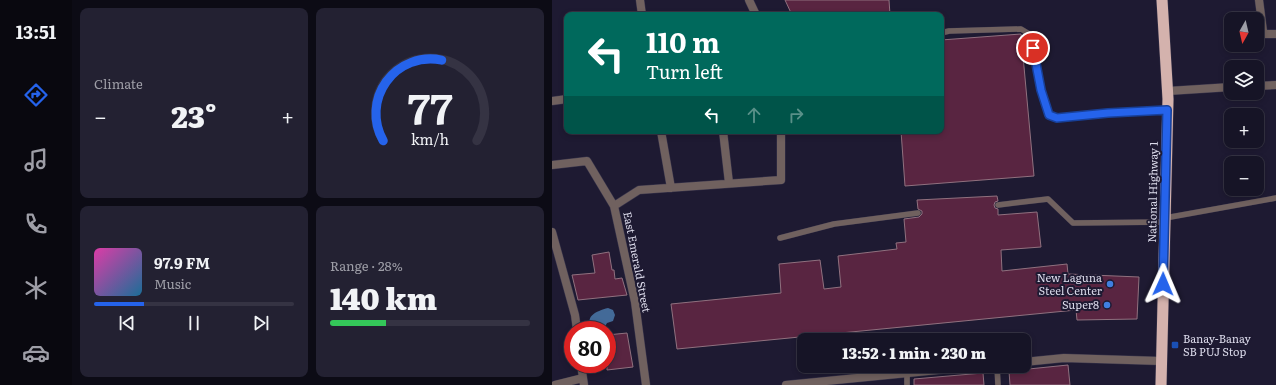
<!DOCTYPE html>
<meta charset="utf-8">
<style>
:root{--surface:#161426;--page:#232132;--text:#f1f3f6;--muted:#9e9ea7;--line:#353343;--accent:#2563eb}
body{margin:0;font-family:Literata,serif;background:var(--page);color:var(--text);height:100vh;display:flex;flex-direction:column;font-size:15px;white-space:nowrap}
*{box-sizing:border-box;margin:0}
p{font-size:13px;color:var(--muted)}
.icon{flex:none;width:22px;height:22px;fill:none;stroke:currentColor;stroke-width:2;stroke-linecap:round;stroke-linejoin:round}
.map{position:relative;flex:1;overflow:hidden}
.sheet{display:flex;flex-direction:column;gap:8px;padding:8px;background:#0c0b15;width:480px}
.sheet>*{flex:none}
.hud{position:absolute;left:12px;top:12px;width:380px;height:122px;border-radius:8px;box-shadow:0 2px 6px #0003,0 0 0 1px var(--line);background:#00695c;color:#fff;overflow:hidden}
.needle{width:26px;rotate:188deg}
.controls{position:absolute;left:672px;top:12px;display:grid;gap:8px}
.controls a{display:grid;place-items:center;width:40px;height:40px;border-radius:8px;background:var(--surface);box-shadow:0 2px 6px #0003,0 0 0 1px var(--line);font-size:20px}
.speed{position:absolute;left:12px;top:321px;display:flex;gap:8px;font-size:20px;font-weight:700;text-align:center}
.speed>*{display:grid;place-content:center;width:52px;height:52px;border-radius:50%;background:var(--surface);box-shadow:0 2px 6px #0003,0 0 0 1px var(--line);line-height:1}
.speed .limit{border:6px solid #d22;background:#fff;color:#111}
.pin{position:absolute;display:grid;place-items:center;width:34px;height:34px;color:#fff;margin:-17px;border:2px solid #fff;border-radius:50%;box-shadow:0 1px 4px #0007}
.me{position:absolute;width:44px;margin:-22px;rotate:1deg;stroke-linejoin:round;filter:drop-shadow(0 0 3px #0008)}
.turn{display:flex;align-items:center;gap:14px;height:84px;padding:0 16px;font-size:18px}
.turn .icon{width:52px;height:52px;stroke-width:2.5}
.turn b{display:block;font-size:28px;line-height:34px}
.lanes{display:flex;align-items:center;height:38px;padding:0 16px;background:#0003;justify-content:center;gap:20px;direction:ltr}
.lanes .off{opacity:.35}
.big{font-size:30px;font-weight:800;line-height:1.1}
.sheet .tile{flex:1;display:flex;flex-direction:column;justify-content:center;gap:6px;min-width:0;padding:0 14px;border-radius:8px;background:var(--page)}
.sheet .dial{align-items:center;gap:0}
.dial svg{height:104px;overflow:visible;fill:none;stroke:var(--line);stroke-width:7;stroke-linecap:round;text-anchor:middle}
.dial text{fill:var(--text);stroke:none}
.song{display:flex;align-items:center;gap:12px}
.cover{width:48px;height:48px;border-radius:6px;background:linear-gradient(135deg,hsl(320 70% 55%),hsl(200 70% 35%))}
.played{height:4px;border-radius:2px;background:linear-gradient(90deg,var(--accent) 25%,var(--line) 25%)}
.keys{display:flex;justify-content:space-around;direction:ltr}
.heat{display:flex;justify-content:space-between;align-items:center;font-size:22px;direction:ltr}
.charge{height:6px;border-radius:3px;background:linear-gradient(90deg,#34c759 28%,var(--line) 0)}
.sheet .tiles{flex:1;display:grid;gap:8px;grid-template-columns:repeat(2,1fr)}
.trip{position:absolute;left:245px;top:333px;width:234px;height:40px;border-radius:8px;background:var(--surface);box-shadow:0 2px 6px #0003,0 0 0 1px var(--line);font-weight:800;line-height:40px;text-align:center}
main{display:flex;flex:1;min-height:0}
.dock{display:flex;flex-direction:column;width:72px;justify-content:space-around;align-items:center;background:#09080f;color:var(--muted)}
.dock .icon{width:28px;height:28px}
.dock .current{color:var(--accent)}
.dock b{font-size:18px;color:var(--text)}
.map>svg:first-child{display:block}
.water{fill:#436a98}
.building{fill:#592541;stroke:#90717f}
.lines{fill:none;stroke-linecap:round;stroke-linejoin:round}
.service-casing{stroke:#39354c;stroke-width:6}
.minor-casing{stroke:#39354c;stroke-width:9}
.trunk-casing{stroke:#39354c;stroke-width:12}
.service{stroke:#70615f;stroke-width:5.5}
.minor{stroke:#70615f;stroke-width:8}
.trunk{stroke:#d4b2ad;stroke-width:11}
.route-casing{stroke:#184099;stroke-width:10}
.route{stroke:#2563eb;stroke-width:7}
.shop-dot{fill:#3f7fe0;stroke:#1e1a32;stroke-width:1.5}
.transit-dot{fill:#1a4fb4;stroke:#1e1a32;stroke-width:1.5}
.labels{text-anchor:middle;stroke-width:4;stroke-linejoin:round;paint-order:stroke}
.street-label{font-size:11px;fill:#dcdbeb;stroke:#1e1a32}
.poi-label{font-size:11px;fill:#dcdbeb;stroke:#1e1a32;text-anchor:end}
</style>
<main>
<nav class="dock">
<b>13:51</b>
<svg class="icon current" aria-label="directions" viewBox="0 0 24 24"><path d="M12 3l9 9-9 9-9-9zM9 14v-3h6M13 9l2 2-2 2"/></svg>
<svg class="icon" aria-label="music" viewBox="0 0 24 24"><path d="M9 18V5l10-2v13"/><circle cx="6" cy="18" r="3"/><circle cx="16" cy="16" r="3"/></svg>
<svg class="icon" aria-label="phone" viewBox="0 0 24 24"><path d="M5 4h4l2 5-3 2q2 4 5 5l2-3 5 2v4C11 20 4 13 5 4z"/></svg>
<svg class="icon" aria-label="climate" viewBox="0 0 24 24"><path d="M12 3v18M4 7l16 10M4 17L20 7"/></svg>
<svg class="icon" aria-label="car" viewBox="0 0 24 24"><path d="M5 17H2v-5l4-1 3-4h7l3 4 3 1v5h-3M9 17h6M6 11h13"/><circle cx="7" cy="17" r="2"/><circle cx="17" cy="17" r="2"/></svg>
</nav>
<section class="sheet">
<div class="tiles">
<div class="tile"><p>Climate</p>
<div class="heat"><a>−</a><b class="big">23°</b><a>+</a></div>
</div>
<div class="tile dial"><svg viewBox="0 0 100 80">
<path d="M14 69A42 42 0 1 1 86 69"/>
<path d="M14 69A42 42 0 0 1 59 7" stroke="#2563eb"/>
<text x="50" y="56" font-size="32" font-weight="700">77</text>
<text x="50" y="72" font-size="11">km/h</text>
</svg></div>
<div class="tile">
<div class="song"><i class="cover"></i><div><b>97.9 FM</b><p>Music</p></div></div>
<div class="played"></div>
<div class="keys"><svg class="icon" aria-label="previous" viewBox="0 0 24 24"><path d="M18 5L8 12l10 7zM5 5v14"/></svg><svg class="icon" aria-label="pause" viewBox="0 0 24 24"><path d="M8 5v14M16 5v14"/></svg><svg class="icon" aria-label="next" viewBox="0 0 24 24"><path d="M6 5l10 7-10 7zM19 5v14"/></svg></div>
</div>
<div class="tile"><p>Range · 28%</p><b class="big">140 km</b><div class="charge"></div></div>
</div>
</section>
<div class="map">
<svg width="724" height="385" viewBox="0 0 724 385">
<rect width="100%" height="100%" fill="#1e1a32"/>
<path class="water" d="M56,308l5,2 2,5 -2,6 -6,2 -4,7h-10c-10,-13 3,-19 15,-22z"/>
<path class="building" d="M233,0h104l1,15h-98z
M469,34l13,142 -129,10 -4,-55h40v-91z
M445,196l1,5 -3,1 -1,3 1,3 3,1v6l39,-3 4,35 -40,3 1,21 65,-7 1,10 71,3 -2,42 -60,1 -1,-10 -399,39 -6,-45 110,-11 -2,-29 41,-4 4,29 17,-2 -3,-31 59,-7 -1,-6 10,-1 -2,-23 15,-2 3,-3v-3l-4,-2 -1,-9z
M57,252l3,18h2l1,9 7,-1 5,17 -49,5 -6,-25 23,-2 -3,-18z
M75,333l6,34 -26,3v-35z
M516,365l2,20h-60l-1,-14z
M431,373l1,12h-70v-6z"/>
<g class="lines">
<g class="service-casing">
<path id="service" d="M389,33l8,-2 72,-2 10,6 10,55 8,25 8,3 51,-5 59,-3
M446,205l50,-6 25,24 92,-1
M613,218l111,-20
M228,238l54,-14 84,-11
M445,366l1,19
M355,373v12"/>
</g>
<g class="minor-casing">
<path id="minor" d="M88,0l2,15
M197,0l7,15
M707,0l4,31 2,3h11
M705,86l19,-1
M616,91l63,-4
M0,101l15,-2
M109,131l10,57
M171,131l6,52
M0,165l35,-4 27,45 21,96 11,83
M62,206l25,-16 142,-10v-49
M0,232l23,83 2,15
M472,362l40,-4 97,3
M29,364l3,21
M3,385l28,-7
M234,385l193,-19"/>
</g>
<g class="trunk-casing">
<path id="trunk" d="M609,385l7,-286 -6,-99"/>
</g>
<use href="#service" class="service"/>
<use href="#minor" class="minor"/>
<use href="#trunk" class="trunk"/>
</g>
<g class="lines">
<g class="route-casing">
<path id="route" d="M481,48l8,42 8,25 8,3 51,-5 59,-3 -4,174"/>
</g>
<use href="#route" class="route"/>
</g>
<g class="shop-dot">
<circle cx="558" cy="284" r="4"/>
<circle cx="555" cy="305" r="4"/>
</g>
<rect class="transit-dot" x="619" y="341" width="8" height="8" rx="2"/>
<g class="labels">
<g class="street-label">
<text transform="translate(601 192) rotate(-89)" y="4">National Highway 1</text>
<text transform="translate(85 262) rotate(79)" y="4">East Emerald Street</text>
</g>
<g class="poi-label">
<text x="550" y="282">New Laguna<tspan x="550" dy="13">Steel Center</tspan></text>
<text x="547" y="309">Super8</text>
<text x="631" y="343" text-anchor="start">Banay-Banay<tspan x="631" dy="13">SB PUJ Stop</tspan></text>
</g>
</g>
</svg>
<div class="controls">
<a><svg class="needle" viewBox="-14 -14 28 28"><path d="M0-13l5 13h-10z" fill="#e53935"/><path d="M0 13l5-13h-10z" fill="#9e9ea7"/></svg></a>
<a><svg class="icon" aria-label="layers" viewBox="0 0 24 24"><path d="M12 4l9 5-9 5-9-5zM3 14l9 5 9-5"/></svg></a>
<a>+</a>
<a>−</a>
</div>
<div class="speed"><div class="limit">80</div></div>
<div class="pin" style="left:481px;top:48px;background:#d93025"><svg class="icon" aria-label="arrive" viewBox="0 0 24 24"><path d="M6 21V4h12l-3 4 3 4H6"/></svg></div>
<svg class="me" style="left:611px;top:284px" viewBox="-20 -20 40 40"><path d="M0-17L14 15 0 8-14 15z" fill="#2563eb" stroke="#fff" stroke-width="4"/></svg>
<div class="trip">13:52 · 1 min · 230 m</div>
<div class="hud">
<div class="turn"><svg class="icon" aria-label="left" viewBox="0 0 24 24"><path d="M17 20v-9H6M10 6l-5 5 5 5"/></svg><div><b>110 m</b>Turn left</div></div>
<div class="lanes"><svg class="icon" aria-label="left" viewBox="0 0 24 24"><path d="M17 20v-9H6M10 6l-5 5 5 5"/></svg><svg class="icon off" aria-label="ahead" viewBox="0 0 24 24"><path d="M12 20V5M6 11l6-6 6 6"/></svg><svg class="icon off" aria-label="right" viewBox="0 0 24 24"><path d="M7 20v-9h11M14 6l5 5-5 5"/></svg></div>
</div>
</div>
</main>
